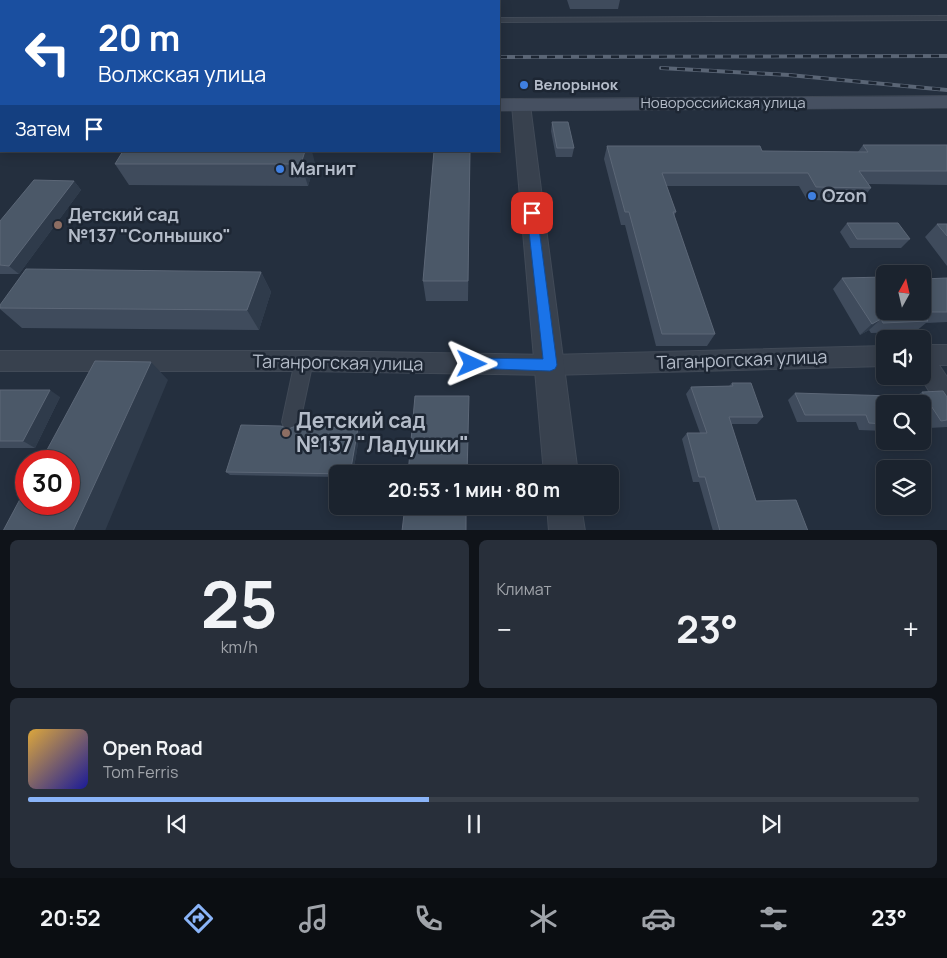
<!DOCTYPE html>
<html lang="ru">
<meta charset="utf-8">
<style>
:root{--surface:#1b232e;--page:#282f3a;--text:#f1f3f6;--muted:#a0a4aa;--line:#39404a;--accent:#8ab4f8}
body{margin:0;font-family:Manrope,sans-serif;background:var(--page);color:var(--text);height:100vh;display:flex;flex-direction:column;font-size:19px;white-space:nowrap}
*{box-sizing:border-box;margin:0}
p{font-size:16px;color:var(--muted)}
.icon{flex:none;width:28px;height:28px;fill:none;stroke:currentColor;stroke-width:2;stroke-linecap:round;stroke-linejoin:round}
.map{position:relative;height:530px;overflow:hidden}
.sheet{display:flex;flex-direction:column;gap:10px;padding:10px;background:#0f1319;flex:1}
.sheet>*{flex:none}
.top-card{position:absolute;left:0px;top:0px;width:500px;height:152px;box-shadow:0 2px 12px #0003,0 0 0 1px var(--line);background:#1a4fa0;color:#fff;overflow:hidden}
.needle{width:32px;rotate:8deg}
.controls{position:absolute;left:876px;top:265px;display:grid;gap:10px}
.controls a{display:grid;place-items:center;width:55px;height:55px;border-radius:8px;background:var(--surface);box-shadow:0 2px 12px #0003,0 0 0 1px var(--line);font-size:25px}
.speed{position:absolute;left:15px;top:450px;display:flex;gap:10px;font-size:25px;font-weight:700;text-align:center}
.speed>*{display:grid;place-content:center;width:65px;height:65px;border-radius:50%;background:var(--surface);box-shadow:0 2px 12px #0003,0 0 0 1px var(--line);line-height:1}
.speed .limit{border:8px solid #d22;background:#fff;color:#111}
.pin{position:absolute;display:grid;place-items:center;width:42px;height:42px;color:#fff;margin:-21px;border-radius:10px;box-shadow:0 2px 8px #0006}
.me{position:absolute;width:55px;margin:-28px;rotate:91deg;stroke-linejoin:round;filter:drop-shadow(0 0 4px #0008)}
.turn{display:flex;align-items:center;gap:18px;height:105px;padding:0 15px;font-size:22px}
.turn .icon{width:65px;height:65px;stroke-width:2.5}
.turn b{display:block;font-size:35px;line-height:42px}
.then{display:flex;align-items:center;height:48px;padding:0 15px;background:#0003;gap:10px;font-size:19px}
.big{font-size:38px;font-weight:700;line-height:1.1}
.sheet .card{flex:1;display:flex;flex-direction:column;justify-content:center;gap:8px;min-width:0;padding:0 18px;border-radius:8px;background:var(--page)}
.sheet .dial{align-items:center;gap:0}
.dial b{font-size:65px;line-height:1}
.song{display:flex;align-items:center;gap:15px}
.cover{width:60px;height:60px;border-radius:8px;background:linear-gradient(135deg,hsl(40 70% 55%),hsl(240 70% 35%))}
.played{height:5px;border-radius:2px;background:linear-gradient(90deg,var(--accent) 45%,var(--line) 45%)}
.keys{display:flex;justify-content:space-around;direction:ltr}
.heat{display:flex;justify-content:space-between;align-items:center;font-size:28px;direction:ltr}
.sheet .tiles{flex:1;display:grid;gap:10px;grid-template-columns:1fr 1fr}
.card:last-child{grid-column:span 2}
.trip{position:absolute;left:329px;top:465px;width:290px;height:50px;border-radius:8px;background:var(--surface);box-shadow:0 2px 12px #0003,0 0 0 1px var(--line);font-weight:700;line-height:50px;text-align:center}
.dock{display:flex;height:80px;justify-content:space-around;align-items:center;background:#0b0e12;color:var(--muted)}
.dock .icon{width:35px;height:35px}
.dock .current{color:var(--accent)}
.dock b{font-size:22px;color:var(--text)}
.map>svg:first-child{display:block}
.lines{fill:none;stroke-linecap:round;stroke-linejoin:round}
.service-casing{stroke:#414a57;stroke-width:2}
.pedestrian-casing{stroke:#414a57;stroke-width:2}
.minor-casing{stroke:#414a57;stroke-width:2}
.tertiary-casing{stroke:#414a57;stroke-width:2}
.secondary-casing{stroke:#414a57;stroke-width:1}
.service{fill:#38414e;fill-rule:evenodd}
.pedestrian{fill:#38414e;fill-rule:evenodd}
.minor{fill:#38414e;fill-rule:evenodd}
.tertiary{fill:#38414e;fill-rule:evenodd}
.secondary{fill:#465061;fill-rule:evenodd}
.rail-casing{stroke:#5a6575;stroke-width:4}
.rail{stroke:#1d2633;stroke-width:2.5;stroke-dasharray:8;stroke-linecap:butt}
.wall{fill:#3f4b5c}
.shaded-wall{fill:#2f3b4b}
.building{fill:#4b5868;stroke:#5c6777}
.route{fill:#1a73e8;stroke:#114b97}
.shop-dot{fill:#3f7fe0;stroke:#1d2633;stroke-width:2}
.education-dot{fill:#8d6e63;stroke:#1d2633;stroke-width:2}
.labels{text-anchor:middle;stroke-width:5;stroke-linejoin:round;paint-order:stroke}
.far-poi-label{font-size:15px;font-weight:bold;fill:#b4bcc9;stroke:#1d2633;text-anchor:start}
.far-street-label{font-size:15px;fill:#b4bcc9;stroke:#1d2633}
.poi-label{font-size:18px;font-weight:bold;fill:#b4bcc9;stroke:#1d2633;text-anchor:start}
.street-label{font-size:18px;fill:#b4bcc9;stroke:#1d2633}
.near-poi-label{font-size:21px;font-weight:bold;fill:#b4bcc9;stroke:#1d2633;text-anchor:start}
</style>
<div class="map">
<svg width="947" height="531" viewBox="0 0 947 531">
<rect width="100%" height="100%" fill="#242f3e"/>
<g class="lines">
<g class="service-casing">
<path id="service" d="M88,0h6l1,1h-6z
M947,16v4l-448,2v-4z"/>
</g>
<g class="pedestrian-casing">
<path id="pedestrian" d="M304,353l6,3 3,5 -13,61 -2,6 -7,3 -7,-3 -2,-6 13,-61 3,-5z"/>
</g>
<g class="minor-casing">
<path id="minor" d="M1,125v10l-1,1v-10z
M922,345h25v20h-8l8,12v32l-9,-3 -18,-30h2z
M885,346v20l-335,9 -246,-4h-304v-20h304l246,4z"/>
</g>
<g class="tertiary-casing">
<path id="tertiary" d="M521,99l7,2 2,4 48,369h-34l-32,-369 2,-4z
M547,506h34l4,25h-36z"/>
</g>
<g class="secondary-casing">
<path id="secondary" d="M947,96v12l-448,3v-12z
M0,105h1v12h-1z"/>
</g>
<use href="#service" class="service"/>
<use href="#pedestrian" class="pedestrian"/>
<use href="#minor" class="minor"/>
<use href="#tertiary" class="tertiary"/>
<use href="#secondary" class="secondary"/>
<g class="rail-casing">
<path id="rail" d="M499,57l448,-1
M661,68l128,7 158,15"/>
</g>
<use href="#rail" class="rail"/>
</g>
<path class="wall" d="M180,0h65l-1,1h-65z
M357,0h24l-1,1h-23z
M567,0h53l-2,9h-48z
M552,122l22,26 -2,9h-16l-5,-26z
M863,145h84v40l-78,-1 2,4 -10,13 -54,-1 -8,-14h-133l10,26 -2,4 41,118 -8,12h-51l-31,-121h-4l-17,-66 3,-13 155,5 96,1z
M470,151l-2,150h-42l-3,-20z
M315,163l-7,23 -179,-1 -14,-21z
M74,181l7,9 -62,84h-19v-53z
M847,223l63,16 -9,9h-51l-10,-16z
M937,224h10v42l-22,-29z
M261,272l10,20 -12,38 -237,-2 -22,-19v-4z
M842,278l43,33 62,-33v44l-21,1 -11,9 -44,1 -2,-3 -9,5 -27,-46z
M732,383l31,34 -6,7h-26l25,77 52,30h-95l-14,-49h-6l-11,-43 5,-6h13l-14,-39 5,-7 38,-1z
M0,390l60,7 -25,51h-35z
M922,392l25,5v30l-18,1 -7,-11v-13h-8l-2,-5z
M795,393l90,11v27l-26,-1 -3,-8h-59l-9,-22z
M288,429l72,2 -7,43h-15v3l-108,-2 -4,-3z"/>
<path class="shaded-wall" d="M214,0h10v1h-11z
M305,151h7l3,12 -7,23 -7,-22z
M470,151l-2,150v-20z
M74,181l7,9 -62,84 -10,-8z
M261,272l10,20 -12,38 -12,-20z
M881,319l-12,11 -9,5 12,-11z
M151,362l17,18 -63,151h-32z
M50,390l10,7 -25,51 -12,-7z
M469,396l-1,78h-1z
M358,428l2,3 -7,43h-3z
M466,506h1l-1,25z"/>
<path class="building" d="M0,0h69l-1,1h-67v38h-1z
M180,0h34l-1,1h-34z
M552,122h16l6,26h-17z
M863,145h84v26h-88l12,17 -55,-1 -8,-14h-146l14,39h-3l42,122h-53l-33,-122h-4l-18,-66h153l2,5 106,1z
M123,151h182l-4,13h-186z
M434,151h36l-2,130h-45z
M34,180l40,1 -65,85 -9,-1v-44z
M847,223h51l12,16h-53z
M937,224h10v12z
M26,269l235,3 -14,38 -247,-2v-3z
M885,277v34h37v-32l25,-1v34h-26l7,9 -45,2 -2,-4 -9,5 -30,-46z
M95,361l56,1 -78,169h-70l23,-43v16h43v-43h-28z
M732,383h19l12,34h-34l27,84 40,-1 12,31h-88l-15,-54h-6l-12,-44h20l-16,-46 42,-1z
M0,390h50l-27,51h-23z
M943,391l4,6v23l-6,1 -19,-29z
M795,393l98,3 4,8h-12v20l-16,-1 -3,-8h-61z
M415,396h54l-2,78h-59z
M241,425l40,1 7,3 8,-3 62,2 -8,46 -124,-2z
M405,506h61v25h-64z"/>
<path class="route" d="M532,209l5,4 20,152 -2,4 -5,2 -83,-3 -1,-4 1,-4 5,-2 71,1 -16,-146z"/>
<g class="shop-dot">
<circle cx="524" cy="85" r="5"/>
<circle cx="280" cy="169" r="5"/>
<circle cx="812" cy="196" r="5"/>
</g>
<g class="education-dot">
<circle cx="58" cy="225" r="5"/>
<circle cx="286" cy="433" r="5"/>
</g>
<g class="labels">
<g class="far-poi-label">
<text x="534" y="90">Велорынок</text>
</g>
<g class="far-street-label">
<text x="723" y="108">Новороссийская улица</text>
</g>
<g class="poi-label">
<text x="290" y="175">Магнит</text>
<text x="822" y="202">Ozon</text>
<text x="68" y="221">Детский сад<tspan x="68" dy="21">№137 "Солнышко"</tspan></text>
</g>
<g class="street-label">
<text transform="translate(742 360) rotate(-2)" y="6">Таганрогская улица</text>
<text transform="translate(338 363) rotate(1)" y="6">Таганрогская улица</text>
</g>
<g class="near-poi-label">
<text x="296" y="428">Детский сад<tspan x="296" dy="24">№137 "Ладушки"</tspan></text>
</g>
</g>
</svg>
<div class="controls">
<a><svg class="needle" viewBox="-14 -14 28 28"><path d="M0-13l5 13h-10z" fill="#e53935"/><path d="M0 13l5-13h-10z" fill="#a0a4aa"/></svg></a>
<a><svg class="icon" aria-label="sound" viewBox="0 0 24 24"><path d="M4 9h4l5-4v14l-5-4H4zM17 9q2 3 0 6"/></svg></a>
<a><svg class="icon" aria-label="search" viewBox="0 0 24 24"><circle cx="10" cy="10" r="6"/><path d="M15 15l6 6"/></svg></a>
<a><svg class="icon" aria-label="layers" viewBox="0 0 24 24"><path d="M12 4l9 5-9 5-9-5zM3 14l9 5 9-5"/></svg></a>
</div>
<div class="speed"><div class="limit">30</div></div>
<div class="pin" style="left:532px;top:213px;background:#d93025"><svg class="icon" aria-label="arrive" viewBox="0 0 24 24"><path d="M6 21V4h12l-3 4 3 4H6"/></svg></div>
<svg class="me" style="left:472px;top:364px" viewBox="-20 -20 40 40"><path d="M0-17L14 15 0 8-14 15z" fill="#1a73e8" stroke="#fff" stroke-width="4"/></svg>
<div class="trip">20:53 · 1 мин · 80 m</div>
<div class="top-card">
<div class="turn"><svg class="icon" aria-label="left" viewBox="0 0 24 24"><path d="M17 20v-9H6M10 6l-5 5 5 5"/></svg><div><b>20 m</b>Волжская улица</div></div>
<div class="then">Затем<svg class="icon" aria-label="arrive" viewBox="0 0 24 24"><path d="M6 21V4h12l-3 4 3 4H6"/></svg></div>
</div>
</div>
<section class="sheet">
<div class="tiles">
<div class="card dial"><b>25</b><p>km/h</p></div>
<div class="card"><p>Климат</p>
<div class="heat"><a>−</a><b class="big">23°</b><a>+</a></div>
</div>
<div class="card">
<div class="song"><i class="cover"></i><div><b>Open Road</b><p>Tom Ferris</p></div></div>
<div class="played"></div>
<div class="keys"><svg class="icon" aria-label="previous" viewBox="0 0 24 24"><path d="M18 5L8 12l10 7zM5 5v14"/></svg><svg class="icon" aria-label="pause" viewBox="0 0 24 24"><path d="M8 5v14M16 5v14"/></svg><svg class="icon" aria-label="next" viewBox="0 0 24 24"><path d="M6 5l10 7-10 7zM19 5v14"/></svg></div>
</div>
</div>
</section>
<nav class="dock">
<b>20:52</b>
<svg class="icon current" aria-label="directions" viewBox="0 0 24 24"><path d="M12 3l9 9-9 9-9-9zM9 14v-3h6M13 9l2 2-2 2"/></svg>
<svg class="icon" aria-label="music" viewBox="0 0 24 24"><path d="M9 18V5l10-2v13"/><circle cx="6" cy="18" r="3"/><circle cx="16" cy="16" r="3"/></svg>
<svg class="icon" aria-label="phone" viewBox="0 0 24 24"><path d="M5 4h4l2 5-3 2q2 4 5 5l2-3 5 2v4C11 20 4 13 5 4z"/></svg>
<svg class="icon" aria-label="climate" viewBox="0 0 24 24"><path d="M12 3v18M4 7l16 10M4 17L20 7"/></svg>
<svg class="icon" aria-label="car" viewBox="0 0 24 24"><path d="M5 17H2v-5l4-1 3-4h7l3 4 3 1v5h-3M9 17h6M6 11h13"/><circle cx="7" cy="17" r="2"/><circle cx="17" cy="17" r="2"/></svg>
<svg class="icon" aria-label="filters" viewBox="0 0 24 24"><path d="M4 7h16M4 17h16"/><circle cx="9" cy="7" r="2"/><circle cx="15" cy="17" r="2"/></svg>
<b>23°</b>
</nav>
